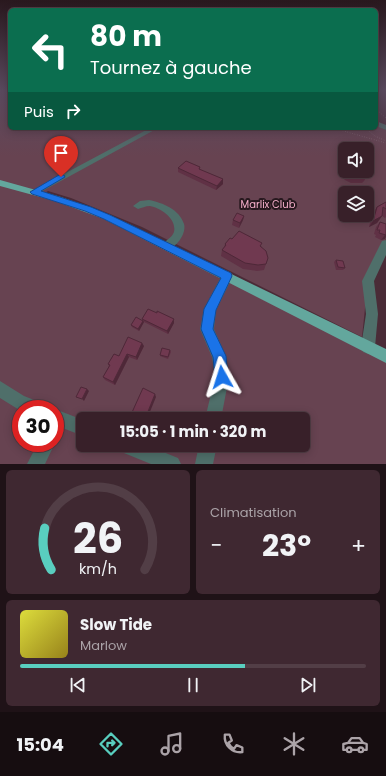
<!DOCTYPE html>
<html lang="fr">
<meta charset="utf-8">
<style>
:root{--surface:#382029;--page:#3f2831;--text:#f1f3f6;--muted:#aba3a8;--line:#523e46;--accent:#59cebf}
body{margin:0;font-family:Poppins,sans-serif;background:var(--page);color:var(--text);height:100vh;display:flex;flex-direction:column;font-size:15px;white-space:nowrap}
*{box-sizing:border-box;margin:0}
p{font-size:13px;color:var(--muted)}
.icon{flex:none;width:22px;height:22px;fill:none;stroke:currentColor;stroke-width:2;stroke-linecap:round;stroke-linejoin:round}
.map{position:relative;height:464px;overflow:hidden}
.details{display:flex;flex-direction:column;gap:6px;padding:6px;background:#1f1217;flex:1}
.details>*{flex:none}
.guide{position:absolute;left:8px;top:8px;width:370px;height:122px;border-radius:6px;box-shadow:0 2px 10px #0003,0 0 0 1px var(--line);background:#0b6e4f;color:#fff;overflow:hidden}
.controls{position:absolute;left:338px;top:142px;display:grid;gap:8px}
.controls a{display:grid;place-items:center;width:36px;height:36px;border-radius:6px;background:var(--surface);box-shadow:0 2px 10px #0003,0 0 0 1px var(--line);font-size:20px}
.speed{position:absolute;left:12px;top:400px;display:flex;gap:8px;font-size:20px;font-weight:700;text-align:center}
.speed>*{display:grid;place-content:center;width:52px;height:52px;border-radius:50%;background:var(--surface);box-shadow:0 2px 10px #0003,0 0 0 1px var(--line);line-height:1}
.speed .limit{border:6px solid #d22;background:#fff;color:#111}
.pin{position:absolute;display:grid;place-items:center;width:34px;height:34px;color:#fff;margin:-41px -17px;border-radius:50% 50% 50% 0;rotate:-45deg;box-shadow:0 0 4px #0007}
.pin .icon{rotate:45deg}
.me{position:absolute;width:44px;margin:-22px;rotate:354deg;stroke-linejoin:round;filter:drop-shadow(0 0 3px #0008)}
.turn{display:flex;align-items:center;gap:14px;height:84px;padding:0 16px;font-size:18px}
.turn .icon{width:52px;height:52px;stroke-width:2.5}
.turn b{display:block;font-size:28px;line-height:34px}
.then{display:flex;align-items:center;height:38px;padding:0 16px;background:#0003;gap:8px;font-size:15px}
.big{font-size:30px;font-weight:700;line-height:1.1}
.details .card{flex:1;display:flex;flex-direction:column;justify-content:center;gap:6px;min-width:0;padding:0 14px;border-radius:6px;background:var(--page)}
.details .dial{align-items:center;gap:0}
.dial svg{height:104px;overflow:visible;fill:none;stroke:var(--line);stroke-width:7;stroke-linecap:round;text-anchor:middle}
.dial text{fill:var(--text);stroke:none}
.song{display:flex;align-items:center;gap:12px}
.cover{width:48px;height:48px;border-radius:6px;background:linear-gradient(135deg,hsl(60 70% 55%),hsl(50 70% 35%))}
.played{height:4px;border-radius:2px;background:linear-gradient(90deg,var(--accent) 65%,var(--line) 65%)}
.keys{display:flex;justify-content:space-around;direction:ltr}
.heat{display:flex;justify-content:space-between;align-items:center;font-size:22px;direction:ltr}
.details .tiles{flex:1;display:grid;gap:6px;grid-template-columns:1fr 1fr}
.card:last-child{grid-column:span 2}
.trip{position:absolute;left:76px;top:412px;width:234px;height:40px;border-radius:6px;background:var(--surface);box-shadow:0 2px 10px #0003,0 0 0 1px var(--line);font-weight:700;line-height:40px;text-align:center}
.tab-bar{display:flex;height:64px;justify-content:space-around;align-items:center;background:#160d10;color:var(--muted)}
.tab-bar .icon{width:28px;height:28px}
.tab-bar .active{color:var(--accent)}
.tab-bar b{font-size:18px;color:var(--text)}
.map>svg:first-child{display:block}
.green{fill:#674351;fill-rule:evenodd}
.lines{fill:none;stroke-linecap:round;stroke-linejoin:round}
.path{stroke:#927781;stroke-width:1;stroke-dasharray:0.5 2;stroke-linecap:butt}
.minor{fill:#4f6f6a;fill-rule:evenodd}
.major{fill:#63a79d;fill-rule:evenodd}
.wall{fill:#603145}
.shaded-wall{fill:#4e2838}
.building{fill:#703950;stroke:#4e2838}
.route{fill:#1a73e8;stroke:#114b97}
.labels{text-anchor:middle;stroke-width:4;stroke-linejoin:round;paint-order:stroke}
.park-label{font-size:10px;fill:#f6aeca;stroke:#27181e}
</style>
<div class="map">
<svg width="386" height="464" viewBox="0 0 386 464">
<rect width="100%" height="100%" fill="#4a2b37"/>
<path class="green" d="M0,91h10v37h366v-3l10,5v109l-17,31 -7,67 -220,-110 -71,-29 -23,-7 -5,3 64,23 279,139v108h-386zM345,149h22v22h-22zM345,193h22v22h-22zM21,409h34v34h-34zM83,419h220v26h-220z"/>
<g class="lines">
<path class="path" d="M376,109l10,9
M333,128l53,15
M365,128l10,8 11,5"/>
<path class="minor" d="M376,121l10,4v5l-10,-4z
M150,128h8l-121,66 -3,1 -4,-3z
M149,200c14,3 30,9 35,24 3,10 -10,28 -21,25l-1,-3c3,-6 10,-8 12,-14 3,-13 -13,-24 -24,-26 -5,0 -8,2 -12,3l-5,-3 7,-5z
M386,240v15l-12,26 4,33 -3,33 -2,5 -5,2 -5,-2 -2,-5 5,-33 -4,-33 20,-40z
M227,271l4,2 2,3 -17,34 -2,19 12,28 3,20 -8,42h-16l10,-42 -3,-20 -12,-28 4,-20 19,-36z
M0,381l24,15 18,7 2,6h-23v2l-21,-13z
M55,409l28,11v16l-28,-11z
M55,442v1l-10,21h-18l11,-21z
M116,445h30l32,13 3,6h-30l-32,-13z
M199,445h18l-4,19h-18z"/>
<path class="major" d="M0,180l61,17 49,18 276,134v14l-282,-144 -49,-18 -55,-15z"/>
</g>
<path class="wall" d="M367,163h1l-1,13 -3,5 -2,2h-11l-6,-3 -5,-5v-5l3,-4 2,-2v7h22z
M200,167v3l23,9v5l-7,6 -38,-18v-4z
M386,202v15l-1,1 -3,-2 -5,7 -8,4 3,-13 5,-7z
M244,216l-1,4 -4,8 -7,-3 1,-5z
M380,222l6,2 -1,15 -4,1 -6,-3 1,-2 -2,-1 2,-7z
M232,239l29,7 7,12 -4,12 -7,1 -14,-2 -22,-13 1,-6 2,-3 1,-3z
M336,260l9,8 -2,2h-7l-2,-8z
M157,313l17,10 -6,11 -24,-12 -5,9 -7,-4 -1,-2 12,-5 -1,-1z
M144,346l-7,14 -8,-3 -14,28 -10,-5 -2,-3 6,-11 -1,-2 11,-8z
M170,350l1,2 -3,7 -8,-3v-1z"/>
<path class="shaded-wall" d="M223,179v5l-7,6 1,-4z
M244,216l-1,4 -4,8 1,-5z
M382,216l-5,7 -8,4 4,-6z
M385,235h1v2l-1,2 -4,1z
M174,319v4l-6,11 -1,-3z
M143,321l1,1 -5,9 -1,-2z
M142,343l2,3 -7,14 -1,-3z
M127,354l2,3 -14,28 -2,-3z
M87,389l2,2 -5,10 -2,-2z
M155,394l1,3 -9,22h-2z"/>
<path class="building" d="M186,161l14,6 -1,2 24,10 -6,7 -39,-18z
M367,163h1l-1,13 -2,2h-11l-7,-3 -5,-5 1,-4 2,-2v7h22z
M386,202v7l-3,-2 -1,9 -9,5 4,-14z
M237,213l7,3 -4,7 -7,-3z
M380,222l6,2v11l-7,-2 1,-3h-3z
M239,231l23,12 -2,3 6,5 2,7 -2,6 -8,1 -13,-2 -23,-13 4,-5 -1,-1 5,-6 2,1z
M336,260l7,1 2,7 -7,-1z
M148,309l9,4v-2l17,8 -7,12 -25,-12z
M136,317l7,4 -5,8 -7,-4z
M128,337l14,6 -6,14 -9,-3 -14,28 -10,-5 7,-12 -2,-1 6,-10 5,2z
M162,348l8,2 -2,7 -8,-2z
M81,387l6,2 -5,10 -6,-2z
M143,388l12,6 -10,25h-16z"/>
<linearGradient id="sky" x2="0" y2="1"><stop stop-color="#29181e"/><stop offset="0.58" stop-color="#5a4a5e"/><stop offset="1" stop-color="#5a4a5e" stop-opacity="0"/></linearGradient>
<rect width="386" height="156" fill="url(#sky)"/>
<path class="route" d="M59,175h5l1,2 -24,14 50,16 19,8 121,58 1,3 -16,34 -3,19 13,27 2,21 -2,5 -4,2 -5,-2 -2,-5 -2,-20 -12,-28 3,-20 17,-31 -117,-59 -19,-8 -53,-17 -2,-2z"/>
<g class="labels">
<g class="park-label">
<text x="268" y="208">Marlix Club</text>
</g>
</g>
</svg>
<div class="controls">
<a><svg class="icon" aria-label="sound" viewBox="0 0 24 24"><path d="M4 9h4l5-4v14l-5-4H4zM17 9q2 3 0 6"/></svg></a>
<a><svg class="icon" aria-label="layers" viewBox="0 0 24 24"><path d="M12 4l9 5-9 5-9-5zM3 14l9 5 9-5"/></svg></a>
</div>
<div class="speed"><div class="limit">30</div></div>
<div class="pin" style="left:61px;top:177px;background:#d93025"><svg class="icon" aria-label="arrive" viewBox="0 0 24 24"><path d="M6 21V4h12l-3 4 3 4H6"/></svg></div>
<svg class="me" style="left:222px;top:377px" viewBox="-20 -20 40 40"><path d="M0-17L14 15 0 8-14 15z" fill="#1a73e8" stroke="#fff" stroke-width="4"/></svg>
<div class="trip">15:05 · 1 min · 320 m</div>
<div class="guide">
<div class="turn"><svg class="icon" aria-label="left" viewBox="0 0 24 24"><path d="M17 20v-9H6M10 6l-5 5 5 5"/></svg><div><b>80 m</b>Tournez à gauche</div></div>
<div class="then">Puis<svg class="icon" aria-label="right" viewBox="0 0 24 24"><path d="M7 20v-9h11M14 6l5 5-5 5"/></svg></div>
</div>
</div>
<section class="details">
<div class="tiles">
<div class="card dial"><svg viewBox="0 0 100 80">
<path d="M14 69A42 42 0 1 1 86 69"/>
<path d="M14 69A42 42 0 0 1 9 37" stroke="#59cebf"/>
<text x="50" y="56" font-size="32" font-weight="700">26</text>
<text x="50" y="72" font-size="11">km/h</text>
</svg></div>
<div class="card"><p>Climatisation</p>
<div class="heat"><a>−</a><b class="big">23°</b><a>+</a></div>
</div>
<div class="card">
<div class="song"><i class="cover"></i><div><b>Slow Tide</b><p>Marlow</p></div></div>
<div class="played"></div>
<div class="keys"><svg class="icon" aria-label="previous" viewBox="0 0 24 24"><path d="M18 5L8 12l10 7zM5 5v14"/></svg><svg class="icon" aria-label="pause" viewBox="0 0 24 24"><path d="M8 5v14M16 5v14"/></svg><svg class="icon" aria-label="next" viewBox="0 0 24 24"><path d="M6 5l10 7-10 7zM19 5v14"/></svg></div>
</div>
</div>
</section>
<nav class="tab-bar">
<b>15:04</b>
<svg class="icon active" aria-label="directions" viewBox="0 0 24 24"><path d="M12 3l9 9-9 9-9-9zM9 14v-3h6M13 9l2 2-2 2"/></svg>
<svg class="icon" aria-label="music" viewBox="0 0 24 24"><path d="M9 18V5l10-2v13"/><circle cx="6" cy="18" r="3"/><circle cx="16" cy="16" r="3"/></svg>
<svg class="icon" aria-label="phone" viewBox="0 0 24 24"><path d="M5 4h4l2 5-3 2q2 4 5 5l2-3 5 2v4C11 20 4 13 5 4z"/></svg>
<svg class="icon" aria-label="climate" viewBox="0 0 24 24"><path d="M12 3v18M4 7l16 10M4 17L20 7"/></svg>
<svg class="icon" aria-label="car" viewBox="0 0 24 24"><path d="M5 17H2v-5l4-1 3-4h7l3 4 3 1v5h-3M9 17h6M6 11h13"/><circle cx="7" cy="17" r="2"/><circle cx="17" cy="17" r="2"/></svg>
</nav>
